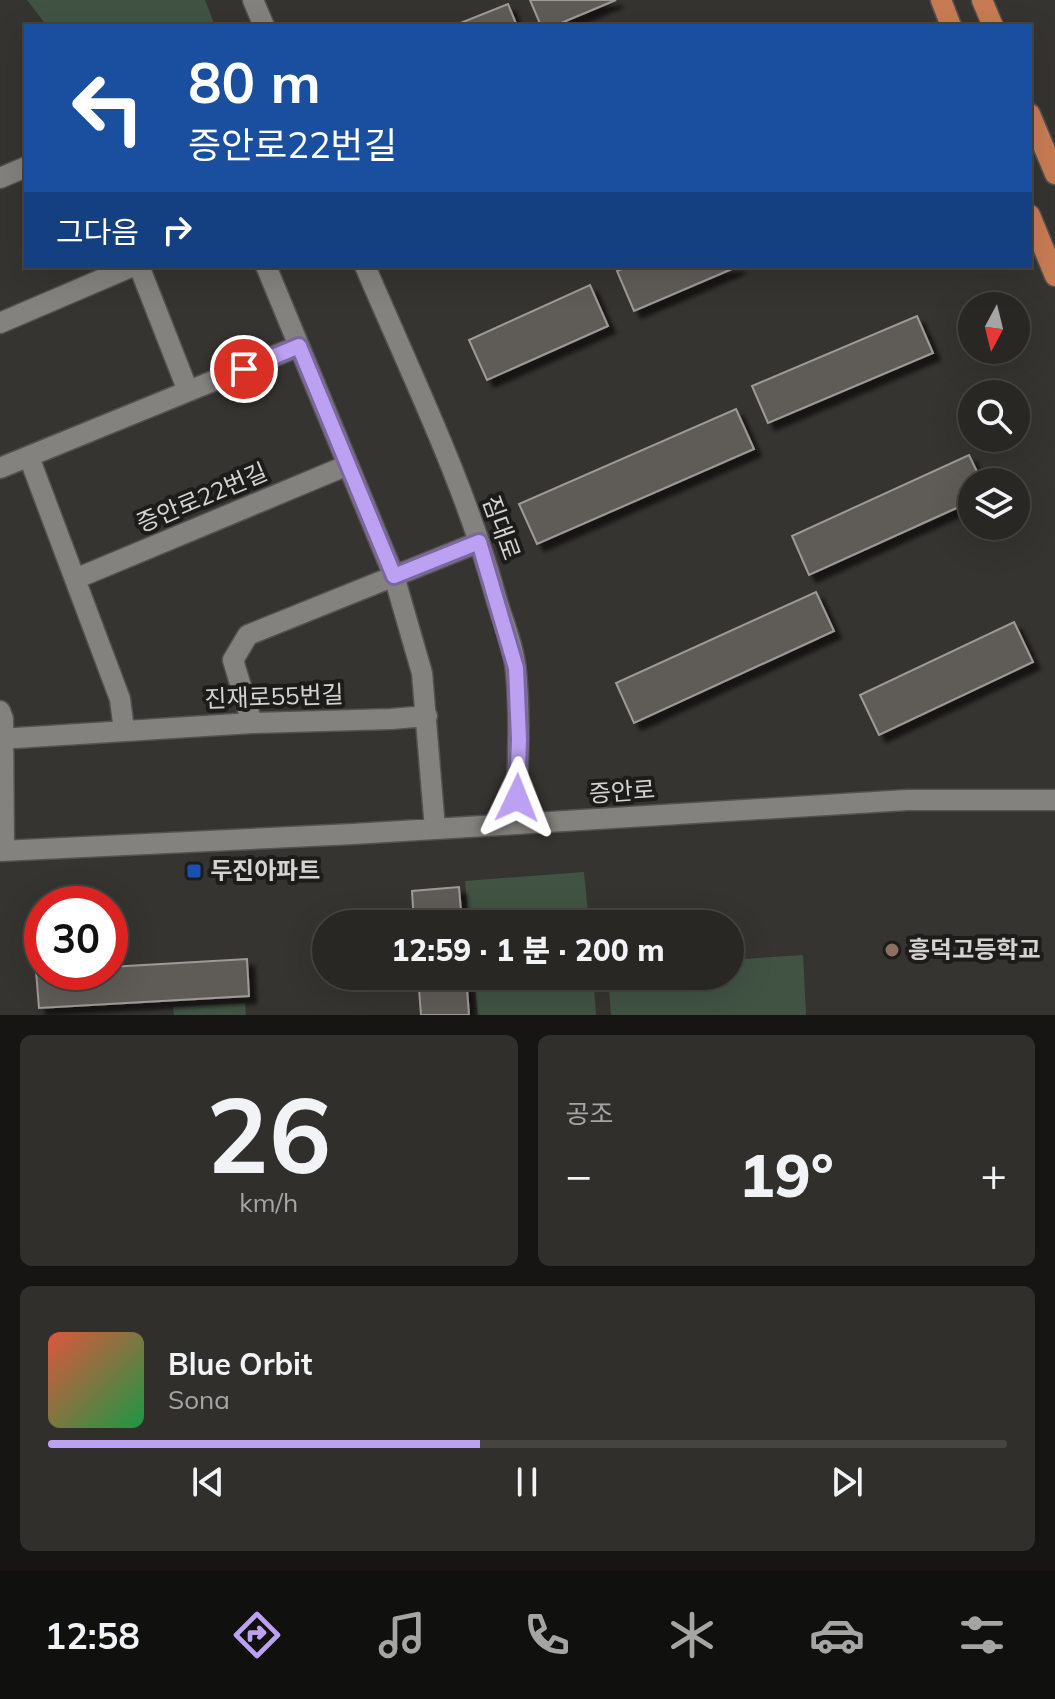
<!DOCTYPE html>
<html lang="ko">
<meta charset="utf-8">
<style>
:root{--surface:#282724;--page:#302f2c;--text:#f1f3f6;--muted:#a5a5a6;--line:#444441;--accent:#bca0f2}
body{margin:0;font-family:Mulish,"Noto Sans KR",sans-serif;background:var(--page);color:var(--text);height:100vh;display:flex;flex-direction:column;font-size:30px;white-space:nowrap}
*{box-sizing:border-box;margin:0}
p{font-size:26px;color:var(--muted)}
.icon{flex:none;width:44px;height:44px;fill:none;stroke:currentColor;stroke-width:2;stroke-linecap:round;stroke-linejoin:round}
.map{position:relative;height:1015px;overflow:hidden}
.panel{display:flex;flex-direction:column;gap:20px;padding:20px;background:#161514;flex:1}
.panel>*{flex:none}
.banner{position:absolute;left:24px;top:24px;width:1008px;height:244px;border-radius:0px;box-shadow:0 8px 32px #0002,0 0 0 2px var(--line);background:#1a4fa0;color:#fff;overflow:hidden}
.needle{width:52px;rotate:187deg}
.controls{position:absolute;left:958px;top:292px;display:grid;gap:16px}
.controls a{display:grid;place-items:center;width:72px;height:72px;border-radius:50%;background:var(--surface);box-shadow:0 8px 32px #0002,0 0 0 2px var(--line);font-size:40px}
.speed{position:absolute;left:24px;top:886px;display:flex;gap:16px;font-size:40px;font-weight:700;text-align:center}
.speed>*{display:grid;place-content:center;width:104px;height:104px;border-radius:50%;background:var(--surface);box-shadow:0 8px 32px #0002,0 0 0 2px var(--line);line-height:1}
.speed .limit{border:12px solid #d22;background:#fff;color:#111}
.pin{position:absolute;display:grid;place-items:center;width:68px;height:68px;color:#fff;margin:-34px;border:4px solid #fff;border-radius:50%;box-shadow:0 2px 8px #0007}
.me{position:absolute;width:88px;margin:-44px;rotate:2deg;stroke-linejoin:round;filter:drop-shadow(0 0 6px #0008)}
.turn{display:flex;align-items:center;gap:28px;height:168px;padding:0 32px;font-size:36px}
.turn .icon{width:104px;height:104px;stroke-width:2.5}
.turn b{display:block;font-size:56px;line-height:68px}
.then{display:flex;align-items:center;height:76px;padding:0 32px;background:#0003;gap:16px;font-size:30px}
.big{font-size:60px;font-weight:800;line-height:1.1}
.panel .card{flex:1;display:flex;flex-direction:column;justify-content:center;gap:12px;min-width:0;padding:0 28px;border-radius:12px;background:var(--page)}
.panel .dial{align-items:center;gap:0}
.dial b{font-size:104px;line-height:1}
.song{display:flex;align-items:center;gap:24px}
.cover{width:96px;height:96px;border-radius:12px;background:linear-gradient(135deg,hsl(10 70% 55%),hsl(140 70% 35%))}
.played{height:8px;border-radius:4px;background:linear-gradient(90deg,var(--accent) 45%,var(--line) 45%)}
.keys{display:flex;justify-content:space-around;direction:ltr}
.heat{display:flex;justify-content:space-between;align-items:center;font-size:44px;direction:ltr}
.panel .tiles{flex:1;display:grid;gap:20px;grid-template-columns:1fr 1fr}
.card:last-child{grid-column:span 2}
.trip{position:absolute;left:312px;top:910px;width:432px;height:80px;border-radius:40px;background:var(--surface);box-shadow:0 8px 32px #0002,0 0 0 2px var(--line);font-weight:800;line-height:80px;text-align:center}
.dock{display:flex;height:128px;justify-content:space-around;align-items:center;background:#10100e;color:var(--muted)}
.dock .icon{width:56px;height:56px}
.dock .on{color:var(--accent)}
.dock b{font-size:36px;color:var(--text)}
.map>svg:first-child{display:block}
.green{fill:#415444}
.building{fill:#5f5b59;stroke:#9e9a97;stroke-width:2;filter:url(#shadow)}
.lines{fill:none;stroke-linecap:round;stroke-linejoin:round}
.minor-casing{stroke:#545250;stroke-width:23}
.major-casing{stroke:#545250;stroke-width:23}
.minor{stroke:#84827e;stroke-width:20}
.major{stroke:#c87c53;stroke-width:20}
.route-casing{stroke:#7a689d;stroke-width:20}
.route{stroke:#bca0f2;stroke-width:14}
.transit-dot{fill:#1a4fb4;stroke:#1c1c1a;stroke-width:3}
.education-dot{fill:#8d6e63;stroke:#1c1c1a;stroke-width:3}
.labels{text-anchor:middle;stroke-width:8;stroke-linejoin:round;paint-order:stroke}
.street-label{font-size:24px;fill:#d4d3d1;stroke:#1c1c1a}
.poi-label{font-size:24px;font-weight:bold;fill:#d4d3d1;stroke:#1c1c1a;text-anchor:start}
</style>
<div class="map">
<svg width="1055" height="1015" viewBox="0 0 1055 1015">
<defs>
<filter id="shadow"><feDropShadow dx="7" dy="7" stdDeviation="2" flood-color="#0009"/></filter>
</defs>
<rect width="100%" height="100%" fill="#363430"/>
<path class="green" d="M27,0h178l10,26h-168z
M584,872l5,52h-120l-4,-43z
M803,955l3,60h-195l-3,-39h122v-16z
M474,976h119l3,39h-118z
M245,1003l1,12h-72l-1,-8z"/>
<path class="building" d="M530,0h86l-62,26h-13z
M508,4l9,22h-64z
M630,266h109l-105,45 -17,-40z
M590,285l18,41 -121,54 -18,-40z
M917,316l16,37 -165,70 -16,-37z
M736,409l18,40 -217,95 -18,-40z
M969,455l13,27h-10v19l-163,74 -17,-39z
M816,592l18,39 -200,92 -18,-40z
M1014,622l19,40 -154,73 -19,-40z
M459,887l3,37h-48l-2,-33z
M247,959l2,37 -210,12 -3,-37 74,1v-5z
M418,976h48l3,39h-48z"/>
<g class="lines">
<g class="minor-casing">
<path id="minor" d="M253,0l11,26
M0,178l26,-11
M139,266l49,125
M266,266l128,310 28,97 13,156
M365,266c47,110 101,220 132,335 7,23 17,47 19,71 5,50 1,101 0,152
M0,323l133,-57
M29,457l91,242 4,31
M0,468l299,-122
M75,579l273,-114
M0,711l3,8 1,132
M252,723l-19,-63 15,-25 231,-93
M0,739l252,-16 139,-4 36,-3
M0,851l353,-17 554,-34h148"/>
</g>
<g class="major-casing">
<path id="major" d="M941,0l10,26
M982,0l11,26
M1030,114l25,60
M1030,215l25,61"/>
</g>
<use href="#minor" class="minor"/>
<use href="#major" class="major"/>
</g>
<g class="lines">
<g class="route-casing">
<path id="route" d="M244,369l55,-23 95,230 85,-34 37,126 3,71 -2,59"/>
</g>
<use href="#route" class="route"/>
</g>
<rect class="transit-dot" x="186" y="863" width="16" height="16" rx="4"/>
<circle class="education-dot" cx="892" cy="950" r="8"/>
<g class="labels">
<g class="street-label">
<text transform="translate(202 498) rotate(-23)" y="8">증안로22번길</text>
<text transform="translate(501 528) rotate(70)" y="8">짐대로</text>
<text transform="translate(274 697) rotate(-2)" y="8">진재로55번길</text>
<text transform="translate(622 792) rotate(-4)" y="8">증안로</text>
</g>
<g class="poi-label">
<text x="210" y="879">두진아파트</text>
<text x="908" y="958">흥덕고등학교</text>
</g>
</g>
</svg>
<div class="controls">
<a><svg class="needle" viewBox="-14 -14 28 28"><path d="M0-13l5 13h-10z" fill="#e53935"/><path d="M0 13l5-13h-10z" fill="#a5a5a6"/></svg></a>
<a><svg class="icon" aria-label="search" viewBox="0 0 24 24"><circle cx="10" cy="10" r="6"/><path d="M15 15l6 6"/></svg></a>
<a><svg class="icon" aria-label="layers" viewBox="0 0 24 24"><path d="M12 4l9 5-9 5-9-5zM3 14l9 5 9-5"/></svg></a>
</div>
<div class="speed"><div class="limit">30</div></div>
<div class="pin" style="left:244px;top:369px;background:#d93025"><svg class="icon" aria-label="arrive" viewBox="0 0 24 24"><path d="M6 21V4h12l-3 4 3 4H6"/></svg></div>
<svg class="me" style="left:517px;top:798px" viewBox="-20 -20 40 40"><path d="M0-17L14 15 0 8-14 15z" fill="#bca0f2" stroke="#fff" stroke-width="4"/></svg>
<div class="trip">12:59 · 1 분 · 200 m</div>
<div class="banner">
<div class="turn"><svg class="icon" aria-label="left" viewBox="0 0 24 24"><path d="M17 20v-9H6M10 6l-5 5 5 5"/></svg><div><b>80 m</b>증안로22번길</div></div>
<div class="then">그다음<svg class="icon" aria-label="right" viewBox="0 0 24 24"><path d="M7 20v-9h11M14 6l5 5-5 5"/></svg></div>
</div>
</div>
<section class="panel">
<div class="tiles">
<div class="card dial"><b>26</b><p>km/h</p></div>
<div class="card"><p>공조</p>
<div class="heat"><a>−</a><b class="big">19°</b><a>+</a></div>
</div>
<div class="card">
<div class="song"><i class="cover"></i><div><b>Blue Orbit</b><p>Sona</p></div></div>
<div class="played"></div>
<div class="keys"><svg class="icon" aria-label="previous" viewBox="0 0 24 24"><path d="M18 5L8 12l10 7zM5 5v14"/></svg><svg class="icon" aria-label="pause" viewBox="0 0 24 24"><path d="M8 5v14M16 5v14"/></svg><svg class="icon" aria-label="next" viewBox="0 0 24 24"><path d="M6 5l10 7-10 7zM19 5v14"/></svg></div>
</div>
</div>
</section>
<nav class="dock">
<b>12:58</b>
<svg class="icon on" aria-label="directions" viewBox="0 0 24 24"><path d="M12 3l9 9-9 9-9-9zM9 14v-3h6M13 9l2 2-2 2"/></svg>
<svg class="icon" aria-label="music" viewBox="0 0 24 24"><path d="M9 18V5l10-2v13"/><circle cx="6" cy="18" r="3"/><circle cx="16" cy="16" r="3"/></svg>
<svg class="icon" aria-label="phone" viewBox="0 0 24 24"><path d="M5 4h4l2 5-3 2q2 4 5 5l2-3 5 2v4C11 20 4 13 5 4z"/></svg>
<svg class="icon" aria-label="climate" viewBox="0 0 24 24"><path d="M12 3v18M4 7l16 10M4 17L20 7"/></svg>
<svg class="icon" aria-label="car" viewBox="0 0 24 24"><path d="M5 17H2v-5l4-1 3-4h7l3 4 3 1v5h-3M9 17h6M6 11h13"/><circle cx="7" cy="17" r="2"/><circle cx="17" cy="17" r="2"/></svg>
<svg class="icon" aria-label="filters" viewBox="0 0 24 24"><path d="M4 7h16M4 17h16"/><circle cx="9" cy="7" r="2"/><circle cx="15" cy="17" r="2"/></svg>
</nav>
